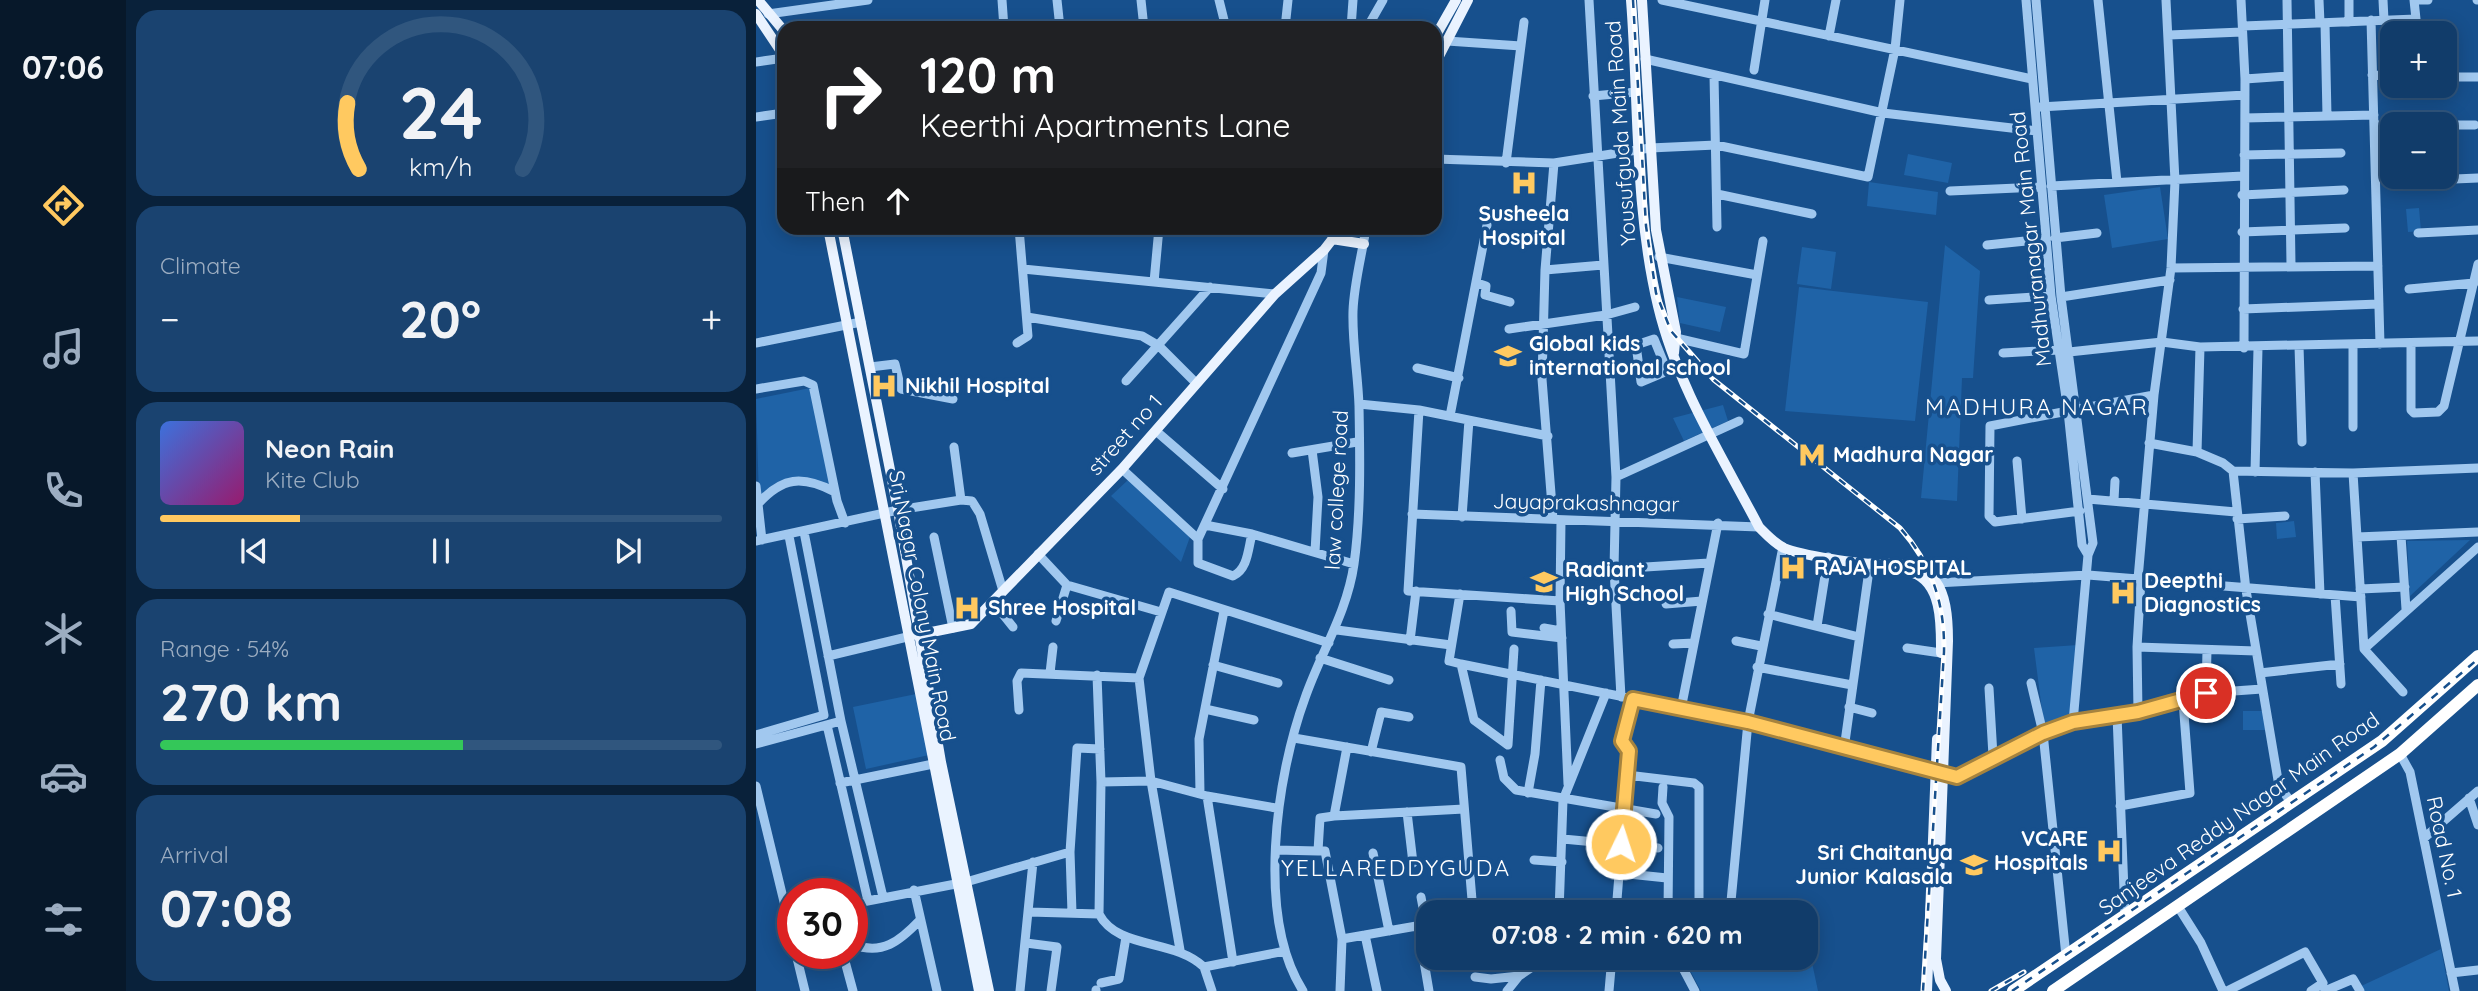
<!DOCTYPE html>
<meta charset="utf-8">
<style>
:root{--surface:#113c6a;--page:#1a4370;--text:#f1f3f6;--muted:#9cadc1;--line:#30567e;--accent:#ffc960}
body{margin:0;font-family:Quicksand,sans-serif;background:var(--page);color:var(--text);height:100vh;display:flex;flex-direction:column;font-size:26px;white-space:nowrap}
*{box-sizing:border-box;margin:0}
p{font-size:23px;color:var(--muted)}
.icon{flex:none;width:38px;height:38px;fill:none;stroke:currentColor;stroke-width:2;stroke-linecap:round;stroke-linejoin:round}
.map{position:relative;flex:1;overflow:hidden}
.panel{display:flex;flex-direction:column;gap:10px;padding:10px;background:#09213a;width:630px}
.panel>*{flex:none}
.hud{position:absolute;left:21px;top:21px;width:665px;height:214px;border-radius:21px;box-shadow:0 4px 18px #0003,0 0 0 2px var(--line);background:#202124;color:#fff;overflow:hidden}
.controls{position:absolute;left:1624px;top:21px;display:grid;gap:14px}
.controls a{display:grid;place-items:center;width:77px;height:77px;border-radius:14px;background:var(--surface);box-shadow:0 4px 18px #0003,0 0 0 2px var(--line);font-size:35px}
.speed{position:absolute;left:21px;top:878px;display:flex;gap:14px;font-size:35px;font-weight:700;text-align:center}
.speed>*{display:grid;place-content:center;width:91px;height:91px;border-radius:50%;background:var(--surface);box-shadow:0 4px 18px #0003,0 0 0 2px var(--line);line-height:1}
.speed .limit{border:10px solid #d22;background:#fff;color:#111}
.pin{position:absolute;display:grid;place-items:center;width:60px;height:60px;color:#fff;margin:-30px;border:4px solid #fff;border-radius:50%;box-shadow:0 2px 7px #0007}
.me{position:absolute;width:77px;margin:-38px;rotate:4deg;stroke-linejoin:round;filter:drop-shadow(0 0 5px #0008)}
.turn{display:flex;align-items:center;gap:24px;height:147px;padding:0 28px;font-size:32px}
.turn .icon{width:91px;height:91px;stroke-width:2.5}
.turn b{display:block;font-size:49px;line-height:60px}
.then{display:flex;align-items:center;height:66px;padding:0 28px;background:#0003;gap:14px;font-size:26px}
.big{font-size:52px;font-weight:800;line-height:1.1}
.panel .widget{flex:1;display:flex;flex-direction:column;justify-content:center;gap:10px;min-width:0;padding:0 24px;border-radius:21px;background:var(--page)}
.panel .dial{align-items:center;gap:0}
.dial svg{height:182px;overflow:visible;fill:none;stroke:var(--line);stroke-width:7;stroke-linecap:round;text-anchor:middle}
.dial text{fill:var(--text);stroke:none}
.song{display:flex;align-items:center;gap:21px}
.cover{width:84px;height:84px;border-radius:10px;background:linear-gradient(135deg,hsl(220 70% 55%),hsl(320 70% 35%))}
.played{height:7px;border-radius:4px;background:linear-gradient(90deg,var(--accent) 25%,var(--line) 25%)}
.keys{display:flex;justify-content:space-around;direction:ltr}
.heat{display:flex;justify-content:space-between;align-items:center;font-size:38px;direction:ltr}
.charge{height:10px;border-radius:5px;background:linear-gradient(90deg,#34c759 54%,var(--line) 0)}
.trip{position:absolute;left:660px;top:900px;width:402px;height:70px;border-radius:21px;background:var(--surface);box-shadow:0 4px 18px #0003,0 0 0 2px var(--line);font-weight:800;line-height:70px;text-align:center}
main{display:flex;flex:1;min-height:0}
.menu{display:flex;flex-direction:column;width:126px;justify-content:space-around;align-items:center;background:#07182a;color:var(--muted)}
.menu .icon{width:49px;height:49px}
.menu .active{color:var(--accent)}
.menu b{font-size:32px;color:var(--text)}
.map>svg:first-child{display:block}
.green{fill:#1f63a7}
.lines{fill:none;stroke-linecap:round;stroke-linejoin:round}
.minor{stroke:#a1c8ef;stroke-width:9}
.major{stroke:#eaf3ff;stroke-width:10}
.highway{stroke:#fff;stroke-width:12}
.rail-casing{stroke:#fff;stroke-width:5}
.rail{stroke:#17508d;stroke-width:2.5;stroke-dasharray:8;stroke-linecap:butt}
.route-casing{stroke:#a6833e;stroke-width:18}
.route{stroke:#ffc960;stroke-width:12}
.labels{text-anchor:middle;stroke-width:7;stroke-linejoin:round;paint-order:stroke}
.street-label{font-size:21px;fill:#fff;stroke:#17508d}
.poi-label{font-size:21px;font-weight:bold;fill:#fff;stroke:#17508d;text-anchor:start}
.neighbourhood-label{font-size:23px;letter-spacing:2px;fill:#fff;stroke:#17508d}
</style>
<main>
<nav class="menu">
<b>07:06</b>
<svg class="icon active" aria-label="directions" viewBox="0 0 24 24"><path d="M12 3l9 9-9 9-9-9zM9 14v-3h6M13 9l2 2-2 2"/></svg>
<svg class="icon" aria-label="music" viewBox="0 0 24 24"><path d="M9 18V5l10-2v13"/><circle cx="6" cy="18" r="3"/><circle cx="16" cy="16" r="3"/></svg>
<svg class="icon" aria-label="phone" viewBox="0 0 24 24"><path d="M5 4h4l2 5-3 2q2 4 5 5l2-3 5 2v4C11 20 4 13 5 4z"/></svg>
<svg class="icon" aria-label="climate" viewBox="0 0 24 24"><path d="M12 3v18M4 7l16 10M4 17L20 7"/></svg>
<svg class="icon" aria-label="car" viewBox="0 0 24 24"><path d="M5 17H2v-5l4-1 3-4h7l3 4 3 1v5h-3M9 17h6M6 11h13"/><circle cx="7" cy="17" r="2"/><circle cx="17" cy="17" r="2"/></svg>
<svg class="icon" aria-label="filters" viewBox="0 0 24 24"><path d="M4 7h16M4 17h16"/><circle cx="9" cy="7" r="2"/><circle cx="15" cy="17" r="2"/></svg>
</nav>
<section class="panel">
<div class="widget dial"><svg viewBox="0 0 100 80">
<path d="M14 69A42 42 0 1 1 86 69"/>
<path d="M14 69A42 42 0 0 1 9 40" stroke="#ffc960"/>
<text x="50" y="56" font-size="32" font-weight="700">24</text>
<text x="50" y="72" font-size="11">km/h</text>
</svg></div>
<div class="widget"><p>Climate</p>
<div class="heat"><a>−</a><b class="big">20°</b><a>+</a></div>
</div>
<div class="widget">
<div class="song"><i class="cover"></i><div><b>Neon Rain</b><p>Kite Club</p></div></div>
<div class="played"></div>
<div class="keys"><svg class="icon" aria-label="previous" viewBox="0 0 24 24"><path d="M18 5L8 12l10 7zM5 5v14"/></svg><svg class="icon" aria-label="pause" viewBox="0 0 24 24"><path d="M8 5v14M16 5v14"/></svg><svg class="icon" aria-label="next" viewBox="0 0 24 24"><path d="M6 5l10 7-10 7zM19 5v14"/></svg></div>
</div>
<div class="widget"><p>Range · 54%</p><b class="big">270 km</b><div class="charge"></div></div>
<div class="widget"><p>Arrival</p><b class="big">07:08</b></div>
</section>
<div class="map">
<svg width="1722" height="991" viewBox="0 0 1722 991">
<rect width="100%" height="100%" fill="#17508d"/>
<path class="green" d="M1152,154l44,9 -4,20 -44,-8z
M1113,182l69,10 -2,23 -69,-9z
M1404,187l8,52 -56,9 -8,-53z
M1663,208l2,23 -13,1 -2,-23z
M1189,245l35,26 -7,107h-11l-5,123 -36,-3z
M1046,247l34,5 -5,37 -34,-5z
M1043,287l129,15 -13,119 -130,-10z
M921,297l49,10 -6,25 -40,-9z
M54,388l21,99c-32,-8 -50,-18 -72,13l-3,-101z
M967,405l5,16 -44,20 -11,-23z
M372,480l63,54 -10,28 -70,-66z
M1538,521l2,16 -19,2 -1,-16z
M1714,540l-60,56 -3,-55z
M1322,645l-6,72 -28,9 -10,-78z
M160,694l13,61 -63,14 -13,-62z
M1487,711h22v19h-22z
M1051,939l11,52h-117l-18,-34h123z
M1685,949l8,42h-89l-1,-4z"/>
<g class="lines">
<path class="minor" d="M246,0l2,28
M301,0l3,28
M385,0l3,28
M463,0l7,28
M833,0l27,477 -2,92 7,128
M906,0l370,79
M1270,0l25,296 17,115 14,134 6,10
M1280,0l25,297 32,246 -5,12 -15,167
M1342,0l19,182
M1485,0l4,79 -1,269
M1531,0l4,265
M1563,0l1,23
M1593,0v22
M1627,0l1,20
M1658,0h14
M1721,0h1
M12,14l100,-14
M1615,20l9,324
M1569,23l2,93
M1487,26l173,-7 -2,-19
M529,28l3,-28
M595,28l2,-28
M611,28l16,-28
M1413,35l73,-3
M1073,36l7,-36
M691,41l74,5
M889,59l238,54 154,18
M0,62l28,-4
M998,70l11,-70
M958,75l3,152
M1616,75l20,1
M1689,77h33
M1489,79l43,-3
M837,96l43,-4
M1284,107l205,-12
M0,117l28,-4
M1489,118l129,-3
M1618,125h18
M1689,125h30
M1488,155l97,-2
M679,159l119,4
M750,163l18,-141
M1652,181l70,-3
M1295,186l192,-10
M1194,191l91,-4
M961,194l95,20
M1486,195l102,-5
M548,228l34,2
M1486,232l103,-4
M1662,233l60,-3
M1299,238l42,-5
M1231,245l58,-6
M903,257l98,18
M1415,268l207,-2
M267,269l252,25
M789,270l58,-5
M398,282l5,-54
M721,283l9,3 -1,9 25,7
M1653,289l65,-6
M1305,297l109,-17
M1233,300l62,-4
M1487,309l136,-5
M271,317l115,19 17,10 37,37
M753,329l97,-14 29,-8
M920,338l68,16 19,-113
M0,343l105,-21
M261,343l11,-7 -9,-108
M1655,343v67l3,3 24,-1 6,-6 34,-142
M1543,346l3,96
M1313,352l93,-10 38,5
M1247,353l56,-3
M114,367l25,-3 6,25 52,10
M661,368l42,10
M911,371l-13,-32 -18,6 5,37 38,-16
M370,381l84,-94
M0,389l48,-8 9,4 24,116 8,22
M603,404l60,6 129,26
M1322,409l76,-14
M663,410l-11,181 152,10
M1312,411l-78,15 -1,90 6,6 85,-11
M694,416l37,-191
M1597,427v-82
M400,431l67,58
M1393,443l48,9 3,-105 278,-6
M198,447l7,53
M556,450l6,47 -3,55
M1441,452l26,11 10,8
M536,453l65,-11
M1261,461l5,58
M366,469l76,70
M1499,472l3,-124
M1559,472l5,122
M1597,473l11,176 39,43
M860,477l123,-56
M0,486l6,54
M1332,499l148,13
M1358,500l1,-19
M2,504c24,-27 44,-29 77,-12
M656,514l347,13
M706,517l7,-97
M797,519l-11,-140 3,-109 9,-107 96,-15 66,-3 152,32 27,-128 5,-49
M1481,519l48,-3
M805,520l-1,81 8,183
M449,525l47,9 102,30
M48,532l37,189 42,176
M496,534c-4,15 -4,35 -19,42l-35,-13v-24l123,-266 3,-23
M1645,536l5,73
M178,537l19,91
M1601,537l121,-5
M0,541l142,-31 63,-10 11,1 8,13 23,77
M282,554l29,31 94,27
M858,569l95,-6
M1382,579l16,-184 17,-127 4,-87 -9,-181
M1180,583l152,-8 273,22
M1604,589l45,-2
M704,594l-11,67 12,3 13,56 34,25
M1579,595l6,89
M237,602l20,25
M910,604l36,-3
M755,611l1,21 50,6
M1012,614l91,23
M300,621l11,-36
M1061,626l11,-69
M788,628l17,3
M581,630l114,15
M654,641l6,-50
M980,641l25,5
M917,644l21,-1
M1381,647l119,4
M1151,648l34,5
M1608,649l114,-102
M72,656l79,-19
M564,658l69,22
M705,664l287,58 209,55 86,-44 30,-11 65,-10 68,-19 56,-4
M457,665l65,18
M1001,667l95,18
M294,673l3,-26
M1504,673l80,-9
M341,675l4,107 -2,132
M1275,683l12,50 23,223
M1233,688l4,68
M1450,693l1,-43
M1093,707l23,6
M449,709l49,11
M925,709l37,-186
M263,710l-2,-29 4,-8 118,5
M1382,712l-1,-65 4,-67
M1361,715l8,201
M71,725l41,176
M0,735l68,-20 -35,-179
M538,738l167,29 12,145
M0,744l85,-23
M752,745l6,-96
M1088,749l26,-186
M615,752l10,-40 28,5
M1644,754l10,18 45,219
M744,760l4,18 12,12 140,24
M871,775l67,8 5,4v125
M345,782l50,-1 56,15 69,12
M84,783l98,-20
M0,786l37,153
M907,787l-1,16 7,14 -1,95
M444,793l-1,-54 25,-128
M772,793l7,-39 6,-74
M451,796l26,166
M1713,798l9,27
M1535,802l-12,-16 -33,-196 -13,-119 120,2 125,-5
M1364,806l70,-13 -7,-92
M651,812l6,51
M578,816l130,-7
M1668,838l54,-47
M807,839l95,9
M520,850l42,1
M617,853l16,78
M778,860l28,2
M863,873l48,5
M158,890l23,101
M665,897l5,27
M96,904l114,-22 104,-30
M1421,905l24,38 22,48
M273,912l70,2c19,36 74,24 105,53l81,-16
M803,912l4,-112 43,-107
M860,912l13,-161 -7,-10 11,-42
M974,912l18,-190 35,-175
M316,913l-2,-61 7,-104 23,1
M662,926l11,65
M609,935l12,56
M586,939l86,-15
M270,943l31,4 -6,44
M96,944c30,12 48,-3 68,-24
M424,950l-29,-169 -12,-103 30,-86 160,51
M40,954l9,37
M87,954l10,37
M921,957l18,34
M788,961l68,5
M448,967l8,24
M1695,973l27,-3
M719,977l16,2 28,-3
M345,983l18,-4 7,-42
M264,991l13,-129
M340,991v-1
M547,991c-47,-74 -27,-214 2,-293 16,-46 42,-85 49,-134 7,-50 6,-107 5,-158 -1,-32 -7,-63 -6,-95 1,-28 9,-56 13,-83
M584,991l2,-52 -17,-88h-7l2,-33 14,-2 13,-69
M751,991l12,-15 28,-19
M853,991l3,-34
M1471,991l78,-39 18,31 -12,8
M1569,991l28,-12 7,12"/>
<path class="major" d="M2,0l26,31
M875,0c8,102 3,206 27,306 19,80 64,150 101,221 8,8 15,16 25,21 16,7 78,17 96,16 57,-4 68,24 68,77l-12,318 4,21 6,11
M886,0l14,230 20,102 -2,21
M0,14l28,42
M679,37l21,-37
M679,64l33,-64
M72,228l151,763
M86,228l56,282 43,252 48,229
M576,239l32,5
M1126,564c9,7 20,5 31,9 30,10 28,55 28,80
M161,635l54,-11 151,-155 153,-175 49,-44 17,-22
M1171,991l10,-252"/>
<path class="highway" d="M1257,991l369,-250 96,-85
M1297,991l347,-237 78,-69"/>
<g class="rail-casing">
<path id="rail" d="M877,0l13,226 10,67 15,38 43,49 186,148c32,36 45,76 44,124l-21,339
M1235,991l33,-19
M1256,991l362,-244 104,-88"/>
</g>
<use href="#rail" class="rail"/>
</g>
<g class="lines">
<g class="route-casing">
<path id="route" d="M865,844l8,-93 -7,-10 11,-42 115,23 209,55 86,-44 30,-11 65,-10 68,-19"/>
</g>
<use href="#route" class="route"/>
</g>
<defs>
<g id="hospital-bare" transform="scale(2.1)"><path d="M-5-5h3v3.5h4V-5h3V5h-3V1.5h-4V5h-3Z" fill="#ffc960" stroke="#17508d" stroke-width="2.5" paint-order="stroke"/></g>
<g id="university-bare" transform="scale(2.1)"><path d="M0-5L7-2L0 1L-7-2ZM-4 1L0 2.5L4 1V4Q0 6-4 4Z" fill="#ffc960" stroke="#17508d" stroke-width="2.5" paint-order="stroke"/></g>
<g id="metro-bare" transform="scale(2.1)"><path d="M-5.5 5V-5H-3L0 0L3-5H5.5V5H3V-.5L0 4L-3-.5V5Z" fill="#ffc960" stroke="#17508d" stroke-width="2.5" paint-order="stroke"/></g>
</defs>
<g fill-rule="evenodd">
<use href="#hospital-bare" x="768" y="183"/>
<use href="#university-bare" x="752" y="356"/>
<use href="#hospital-bare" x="128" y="386"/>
<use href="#metro-bare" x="1056" y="455"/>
<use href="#hospital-bare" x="1037" y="568"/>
<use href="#university-bare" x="788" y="582"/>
<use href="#hospital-bare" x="1367" y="593"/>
<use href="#hospital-bare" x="211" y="608"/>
<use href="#hospital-bare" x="1353" y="851"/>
<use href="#university-bare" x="1218" y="865"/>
</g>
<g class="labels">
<g class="street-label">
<text transform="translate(865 133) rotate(-94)" y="7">Yousufguda Main Road</text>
<text transform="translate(1275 239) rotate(-96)" y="7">Madhuranagar Main Road</text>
<text transform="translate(369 435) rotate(-48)" y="7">street no 1</text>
<text transform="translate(581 490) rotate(-87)" y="7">law college road</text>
<text transform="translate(830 503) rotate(1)" y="7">Jayaprakashnagar</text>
<text transform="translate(166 606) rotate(79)" y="7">Sri Nagar Colony Main Road</text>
<text transform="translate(1483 814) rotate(-35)" y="7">Sanjeeva Reddy Nagar Main Road</text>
<text transform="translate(1688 847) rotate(78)" y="7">Road No. 1</text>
</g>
<g class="poi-label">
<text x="768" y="221" text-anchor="middle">Susheela<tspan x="768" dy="24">Hospital</tspan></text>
<text x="773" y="351">Global kids<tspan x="773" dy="24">international school</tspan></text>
<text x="149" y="393">Nikhil Hospital</text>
<text x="1077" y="462">Madhura Nagar</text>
<text x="1058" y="575">RAJA HOSPITAL</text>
<text x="809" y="577">Radiant<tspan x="809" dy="24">High School</tspan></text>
<text x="1388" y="588">Deepthi<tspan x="1388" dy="24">Diagnostics</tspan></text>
<text x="232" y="615">Shree Hospital</text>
<text x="1332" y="846" text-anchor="end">VCARE<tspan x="1332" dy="24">Hospitals</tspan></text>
<text x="1197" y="860" text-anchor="end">Sri Chaitanya<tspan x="1197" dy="24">Junior Kalasala</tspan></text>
</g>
<g class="neighbourhood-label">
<text x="1281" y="415">MADHURA NAGAR</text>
<text x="640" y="876">YELLAREDDYGUDA</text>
</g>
</g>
</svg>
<div class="controls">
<a>+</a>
<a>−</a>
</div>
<div class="speed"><div class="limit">30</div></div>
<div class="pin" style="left:1450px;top:693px;background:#d93025"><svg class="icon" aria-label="arrive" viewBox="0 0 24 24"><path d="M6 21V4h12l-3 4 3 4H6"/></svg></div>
<svg class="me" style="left:865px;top:844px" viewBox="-20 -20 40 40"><circle r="17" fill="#ffc960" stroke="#fff" stroke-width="3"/><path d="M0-11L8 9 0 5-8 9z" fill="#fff"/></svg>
<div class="trip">07:08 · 2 min · 620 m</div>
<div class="hud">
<div class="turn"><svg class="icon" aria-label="right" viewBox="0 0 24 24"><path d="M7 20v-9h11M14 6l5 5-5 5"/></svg><div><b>120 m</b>Keerthi Apartments Lane</div></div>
<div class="then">Then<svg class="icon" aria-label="ahead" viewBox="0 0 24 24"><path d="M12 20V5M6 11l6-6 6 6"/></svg></div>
</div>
</div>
</main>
